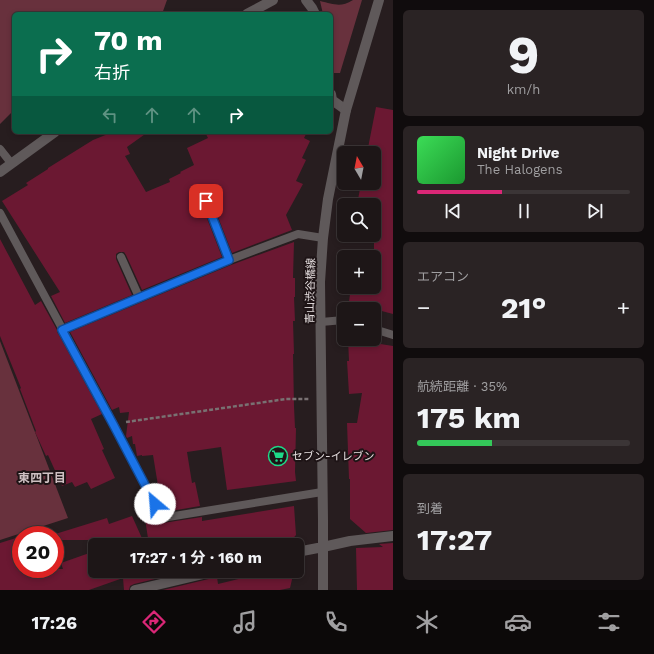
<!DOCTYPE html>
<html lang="ja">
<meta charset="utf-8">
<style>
:root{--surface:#1d1617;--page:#2a2324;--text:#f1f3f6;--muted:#a09fa1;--line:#3b3536;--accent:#db2777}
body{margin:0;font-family:"Work Sans","Noto Sans JP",sans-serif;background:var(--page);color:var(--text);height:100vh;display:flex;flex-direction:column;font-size:15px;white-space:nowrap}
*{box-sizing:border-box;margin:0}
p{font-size:13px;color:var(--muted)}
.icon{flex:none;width:22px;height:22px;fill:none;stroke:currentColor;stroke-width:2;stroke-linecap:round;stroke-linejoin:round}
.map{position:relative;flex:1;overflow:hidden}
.details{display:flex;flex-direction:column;gap:10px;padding:10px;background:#100c0d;width:261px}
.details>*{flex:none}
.guide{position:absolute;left:12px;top:12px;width:321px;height:122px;border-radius:6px;box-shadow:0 2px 6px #0003,0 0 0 1px var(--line);background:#0b6e4f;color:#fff;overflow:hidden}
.needle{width:26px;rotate:350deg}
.fabs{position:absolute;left:337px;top:146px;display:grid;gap:8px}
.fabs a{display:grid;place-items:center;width:44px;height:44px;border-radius:6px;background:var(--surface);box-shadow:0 2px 6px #0003,0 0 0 1px var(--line);font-size:20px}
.speed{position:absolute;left:12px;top:526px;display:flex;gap:8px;font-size:20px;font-weight:700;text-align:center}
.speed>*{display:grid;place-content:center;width:52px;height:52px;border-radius:50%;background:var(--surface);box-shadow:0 2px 6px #0003,0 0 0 1px var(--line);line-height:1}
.speed .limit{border:6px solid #d22;background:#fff;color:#111}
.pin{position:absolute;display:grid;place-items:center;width:34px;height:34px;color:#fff;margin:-17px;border-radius:8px;box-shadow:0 2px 6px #0006}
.me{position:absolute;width:44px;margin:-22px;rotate:333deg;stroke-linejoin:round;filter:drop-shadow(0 0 3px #0008)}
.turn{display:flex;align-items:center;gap:14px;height:84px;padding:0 16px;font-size:18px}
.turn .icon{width:52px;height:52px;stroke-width:2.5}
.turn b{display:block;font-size:28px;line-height:34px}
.lanes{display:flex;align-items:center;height:38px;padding:0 16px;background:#0003;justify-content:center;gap:20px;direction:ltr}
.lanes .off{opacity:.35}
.big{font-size:30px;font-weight:700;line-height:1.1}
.details .widget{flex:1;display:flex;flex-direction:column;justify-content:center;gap:6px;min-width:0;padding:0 14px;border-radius:6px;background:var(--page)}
.details .dial{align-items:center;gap:0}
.dial b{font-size:52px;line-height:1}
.song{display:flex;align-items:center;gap:12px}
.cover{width:48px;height:48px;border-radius:6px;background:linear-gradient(135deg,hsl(130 70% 55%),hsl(130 70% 35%))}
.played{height:4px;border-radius:2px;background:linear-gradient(90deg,var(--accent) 40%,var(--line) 40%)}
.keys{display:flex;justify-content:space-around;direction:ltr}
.heat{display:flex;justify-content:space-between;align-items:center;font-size:22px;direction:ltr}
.charge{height:6px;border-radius:3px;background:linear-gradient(90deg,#34c759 35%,var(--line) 0)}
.trip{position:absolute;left:88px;top:538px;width:216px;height:40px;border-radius:6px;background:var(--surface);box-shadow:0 2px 6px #0003,0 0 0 1px var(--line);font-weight:700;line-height:40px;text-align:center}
.dock{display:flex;height:64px;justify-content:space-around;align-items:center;background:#0c0909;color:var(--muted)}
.dock .icon{width:28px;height:28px}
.dock .active{color:var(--accent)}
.dock b{font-size:18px;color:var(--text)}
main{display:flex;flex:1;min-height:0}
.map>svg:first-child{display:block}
.green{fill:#68313d}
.building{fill:#6b1832}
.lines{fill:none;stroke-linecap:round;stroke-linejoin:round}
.path{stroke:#797172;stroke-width:2.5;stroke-dasharray:4 2;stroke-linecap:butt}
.service{stroke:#5f595a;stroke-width:8}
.minor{stroke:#5f595a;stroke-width:10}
.tertiary{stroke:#5f595a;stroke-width:10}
.route-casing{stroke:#114b97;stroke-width:10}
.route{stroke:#1a73e8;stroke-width:7}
.labels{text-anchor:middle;stroke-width:4;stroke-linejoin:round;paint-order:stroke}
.street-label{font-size:11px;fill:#e6dfe0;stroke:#1e1416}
.poi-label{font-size:11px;fill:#e6dfe0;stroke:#1e1416;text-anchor:start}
.neighbourhood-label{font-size:12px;font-weight:bold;fill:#cec0c2;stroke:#1e1416}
</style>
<main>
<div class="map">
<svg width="393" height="590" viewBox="0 0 393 590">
<rect width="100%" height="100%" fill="#271d1f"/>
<path class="green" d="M0,0h167l-5,14h-148v96l-14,14z
M353,0h9l-22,73h-7l-1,-31 -1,-4v-24h-8l-3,-13c14,3 20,7 33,-1z
M0,341l68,177 -68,22z"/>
<path class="building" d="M376,107l17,3v204l-19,-5h-26l3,-22h23v-82h-17l4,-22h13v-30h-7z
M113,132h35l-21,15 3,7 -5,2 21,36 24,-10 -1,-3 12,-6 -1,-1 14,-7 -7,-17 21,-10 -3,-6h102l-3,6 6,3 -8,17 4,2 -10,21 7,3 -17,31 6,15 -60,23 -21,-54 -4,-3h-3l-3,4v3l21,54 -80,33 -16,-35 -2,-3h-5l-3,2v5l16,36 -67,28 -14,-27 9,-4 -58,-91 26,-16 -2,-2 22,-14v-1l45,-28z
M0,239l35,66 6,-4 16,29v2l2,3 43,79 -11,5 13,30 -2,1 13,28 -24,11 -4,-7 -12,5 -3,-5 -10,4 -14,-31 -2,1 -11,-24 1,-1 -16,-42 1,-1 -21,-52z
M294,242l-1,36h2v19h-1l1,24h-2l1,33h-1l1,52 1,22h1l-1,44 1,9 -69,9 -6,-43 -34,5 5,31 3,-1 5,24 -35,6 -4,-8 -8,-49 -11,1v-1l-5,1 -2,-12h-2l-1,-8 -5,2 -1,-2 3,-24 -9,1 -1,-6 -7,3 -42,-78 161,-67z
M348,339h20v3l25,4v184l-27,3 -16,-14v-40h-1l-2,-56h10l5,-30 -13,1 -2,-33h2z
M294,506l2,29 -9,10h-16l-1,-4 -25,4h-96l-5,-33 7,-3 6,12 3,2h3l39,-6v4z
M132,516l13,29h-33l15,-5h-72v-5h-3l55,-17 2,6z
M16,538l5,14v17h42l-2,-6 34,-12v20h93l-54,13 -4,2 -1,4h-5l-1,-12 -34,12h-89v-47z
M393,543v47h-36l-1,-42 27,-1 -4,-3z
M271,571h23l-4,17 -10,2h-117l54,-13 1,7z"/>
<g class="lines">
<path class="path" d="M126,422l160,-23h23"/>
<path class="service" d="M0,149l11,14
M206,201l23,59
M0,213l113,210 49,95 160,-26
M121,257l18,40
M321,322l23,-2
M374,329l19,6
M62,330l167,-70 69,-26 25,4"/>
<path class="minor" d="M306,0l6,8 3,6
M331,94l1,6 14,10
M323,547l27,-6 43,-5"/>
<path class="tertiary" d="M247,14l26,-14
M0,172l55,-40
M297,552l26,-5
M135,590l81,-19
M323,590v-70l-3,-238 3,-44 5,-39 18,-89 33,-110"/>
</g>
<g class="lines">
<g class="route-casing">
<path id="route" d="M155,504l-42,-80 -51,-94 167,-70 -23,-59"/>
</g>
<use href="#route" class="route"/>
</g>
<defs>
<g id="supermarket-ring" transform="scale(1)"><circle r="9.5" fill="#1e1416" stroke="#1dd988" stroke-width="1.5"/><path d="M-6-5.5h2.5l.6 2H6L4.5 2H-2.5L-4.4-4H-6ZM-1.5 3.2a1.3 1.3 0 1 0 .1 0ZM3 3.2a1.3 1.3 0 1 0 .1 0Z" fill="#1dd988"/></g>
</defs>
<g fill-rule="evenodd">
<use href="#supermarket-ring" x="278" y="456"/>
</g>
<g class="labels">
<g class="street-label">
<text transform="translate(310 291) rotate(-89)" y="4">青山渋谷橋線</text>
</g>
<g class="poi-label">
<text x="292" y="460">セブン-イレブン</text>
</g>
<g class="neighbourhood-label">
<text x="42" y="482">東四丁目</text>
</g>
</g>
</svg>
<div class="fabs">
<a><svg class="needle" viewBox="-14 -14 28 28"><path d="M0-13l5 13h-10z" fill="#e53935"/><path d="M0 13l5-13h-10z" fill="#a09fa1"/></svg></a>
<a><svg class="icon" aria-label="search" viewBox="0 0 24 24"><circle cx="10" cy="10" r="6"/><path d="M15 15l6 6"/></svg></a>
<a>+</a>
<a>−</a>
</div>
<div class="speed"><div class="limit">20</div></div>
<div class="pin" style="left:206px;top:201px;background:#d93025"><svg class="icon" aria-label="arrive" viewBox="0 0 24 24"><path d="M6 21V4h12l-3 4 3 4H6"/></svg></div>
<svg class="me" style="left:155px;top:504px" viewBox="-20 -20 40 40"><circle r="19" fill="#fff"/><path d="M0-13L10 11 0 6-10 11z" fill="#1a73e8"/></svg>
<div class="trip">17:27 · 1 分 · 160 m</div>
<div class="guide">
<div class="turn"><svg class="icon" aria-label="right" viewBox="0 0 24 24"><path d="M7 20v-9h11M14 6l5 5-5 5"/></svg><div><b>70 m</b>右折</div></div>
<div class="lanes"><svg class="icon off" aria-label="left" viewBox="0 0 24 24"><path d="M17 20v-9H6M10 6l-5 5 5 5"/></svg><svg class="icon off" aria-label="ahead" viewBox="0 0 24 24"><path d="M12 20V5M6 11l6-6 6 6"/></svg><svg class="icon off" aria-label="ahead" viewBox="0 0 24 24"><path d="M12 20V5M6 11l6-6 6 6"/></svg><svg class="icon" aria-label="right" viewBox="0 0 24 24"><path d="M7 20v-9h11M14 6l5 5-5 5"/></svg></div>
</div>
</div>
<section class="details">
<div class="widget dial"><b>9</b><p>km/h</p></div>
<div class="widget">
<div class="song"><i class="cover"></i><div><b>Night Drive</b><p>The Halogens</p></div></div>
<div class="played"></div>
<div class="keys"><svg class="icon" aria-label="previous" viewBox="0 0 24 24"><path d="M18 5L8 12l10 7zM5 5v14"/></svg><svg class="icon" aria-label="pause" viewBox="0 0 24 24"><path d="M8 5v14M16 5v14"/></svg><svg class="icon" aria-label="next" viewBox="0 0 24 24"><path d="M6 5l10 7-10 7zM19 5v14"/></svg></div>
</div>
<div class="widget"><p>エアコン</p>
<div class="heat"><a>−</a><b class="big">21°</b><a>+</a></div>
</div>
<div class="widget"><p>航続距離 · 35%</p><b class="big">175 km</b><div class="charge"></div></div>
<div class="widget"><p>到着</p><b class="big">17:27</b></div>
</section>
</main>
<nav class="dock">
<b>17:26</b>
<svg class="icon active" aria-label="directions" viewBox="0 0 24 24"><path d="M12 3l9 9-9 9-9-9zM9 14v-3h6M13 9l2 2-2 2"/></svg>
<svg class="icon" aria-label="music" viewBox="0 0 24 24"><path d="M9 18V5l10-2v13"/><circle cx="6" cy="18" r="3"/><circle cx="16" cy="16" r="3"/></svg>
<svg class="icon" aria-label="phone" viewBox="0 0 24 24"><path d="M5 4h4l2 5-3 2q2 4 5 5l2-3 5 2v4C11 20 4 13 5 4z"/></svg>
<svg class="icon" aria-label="climate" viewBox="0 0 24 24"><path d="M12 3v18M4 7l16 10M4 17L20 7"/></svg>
<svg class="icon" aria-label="car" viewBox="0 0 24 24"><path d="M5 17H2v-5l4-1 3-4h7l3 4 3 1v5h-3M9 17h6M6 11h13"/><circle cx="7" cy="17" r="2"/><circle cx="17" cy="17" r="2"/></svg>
<svg class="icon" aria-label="filters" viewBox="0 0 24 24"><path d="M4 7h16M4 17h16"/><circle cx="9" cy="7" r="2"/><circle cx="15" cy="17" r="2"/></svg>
</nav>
